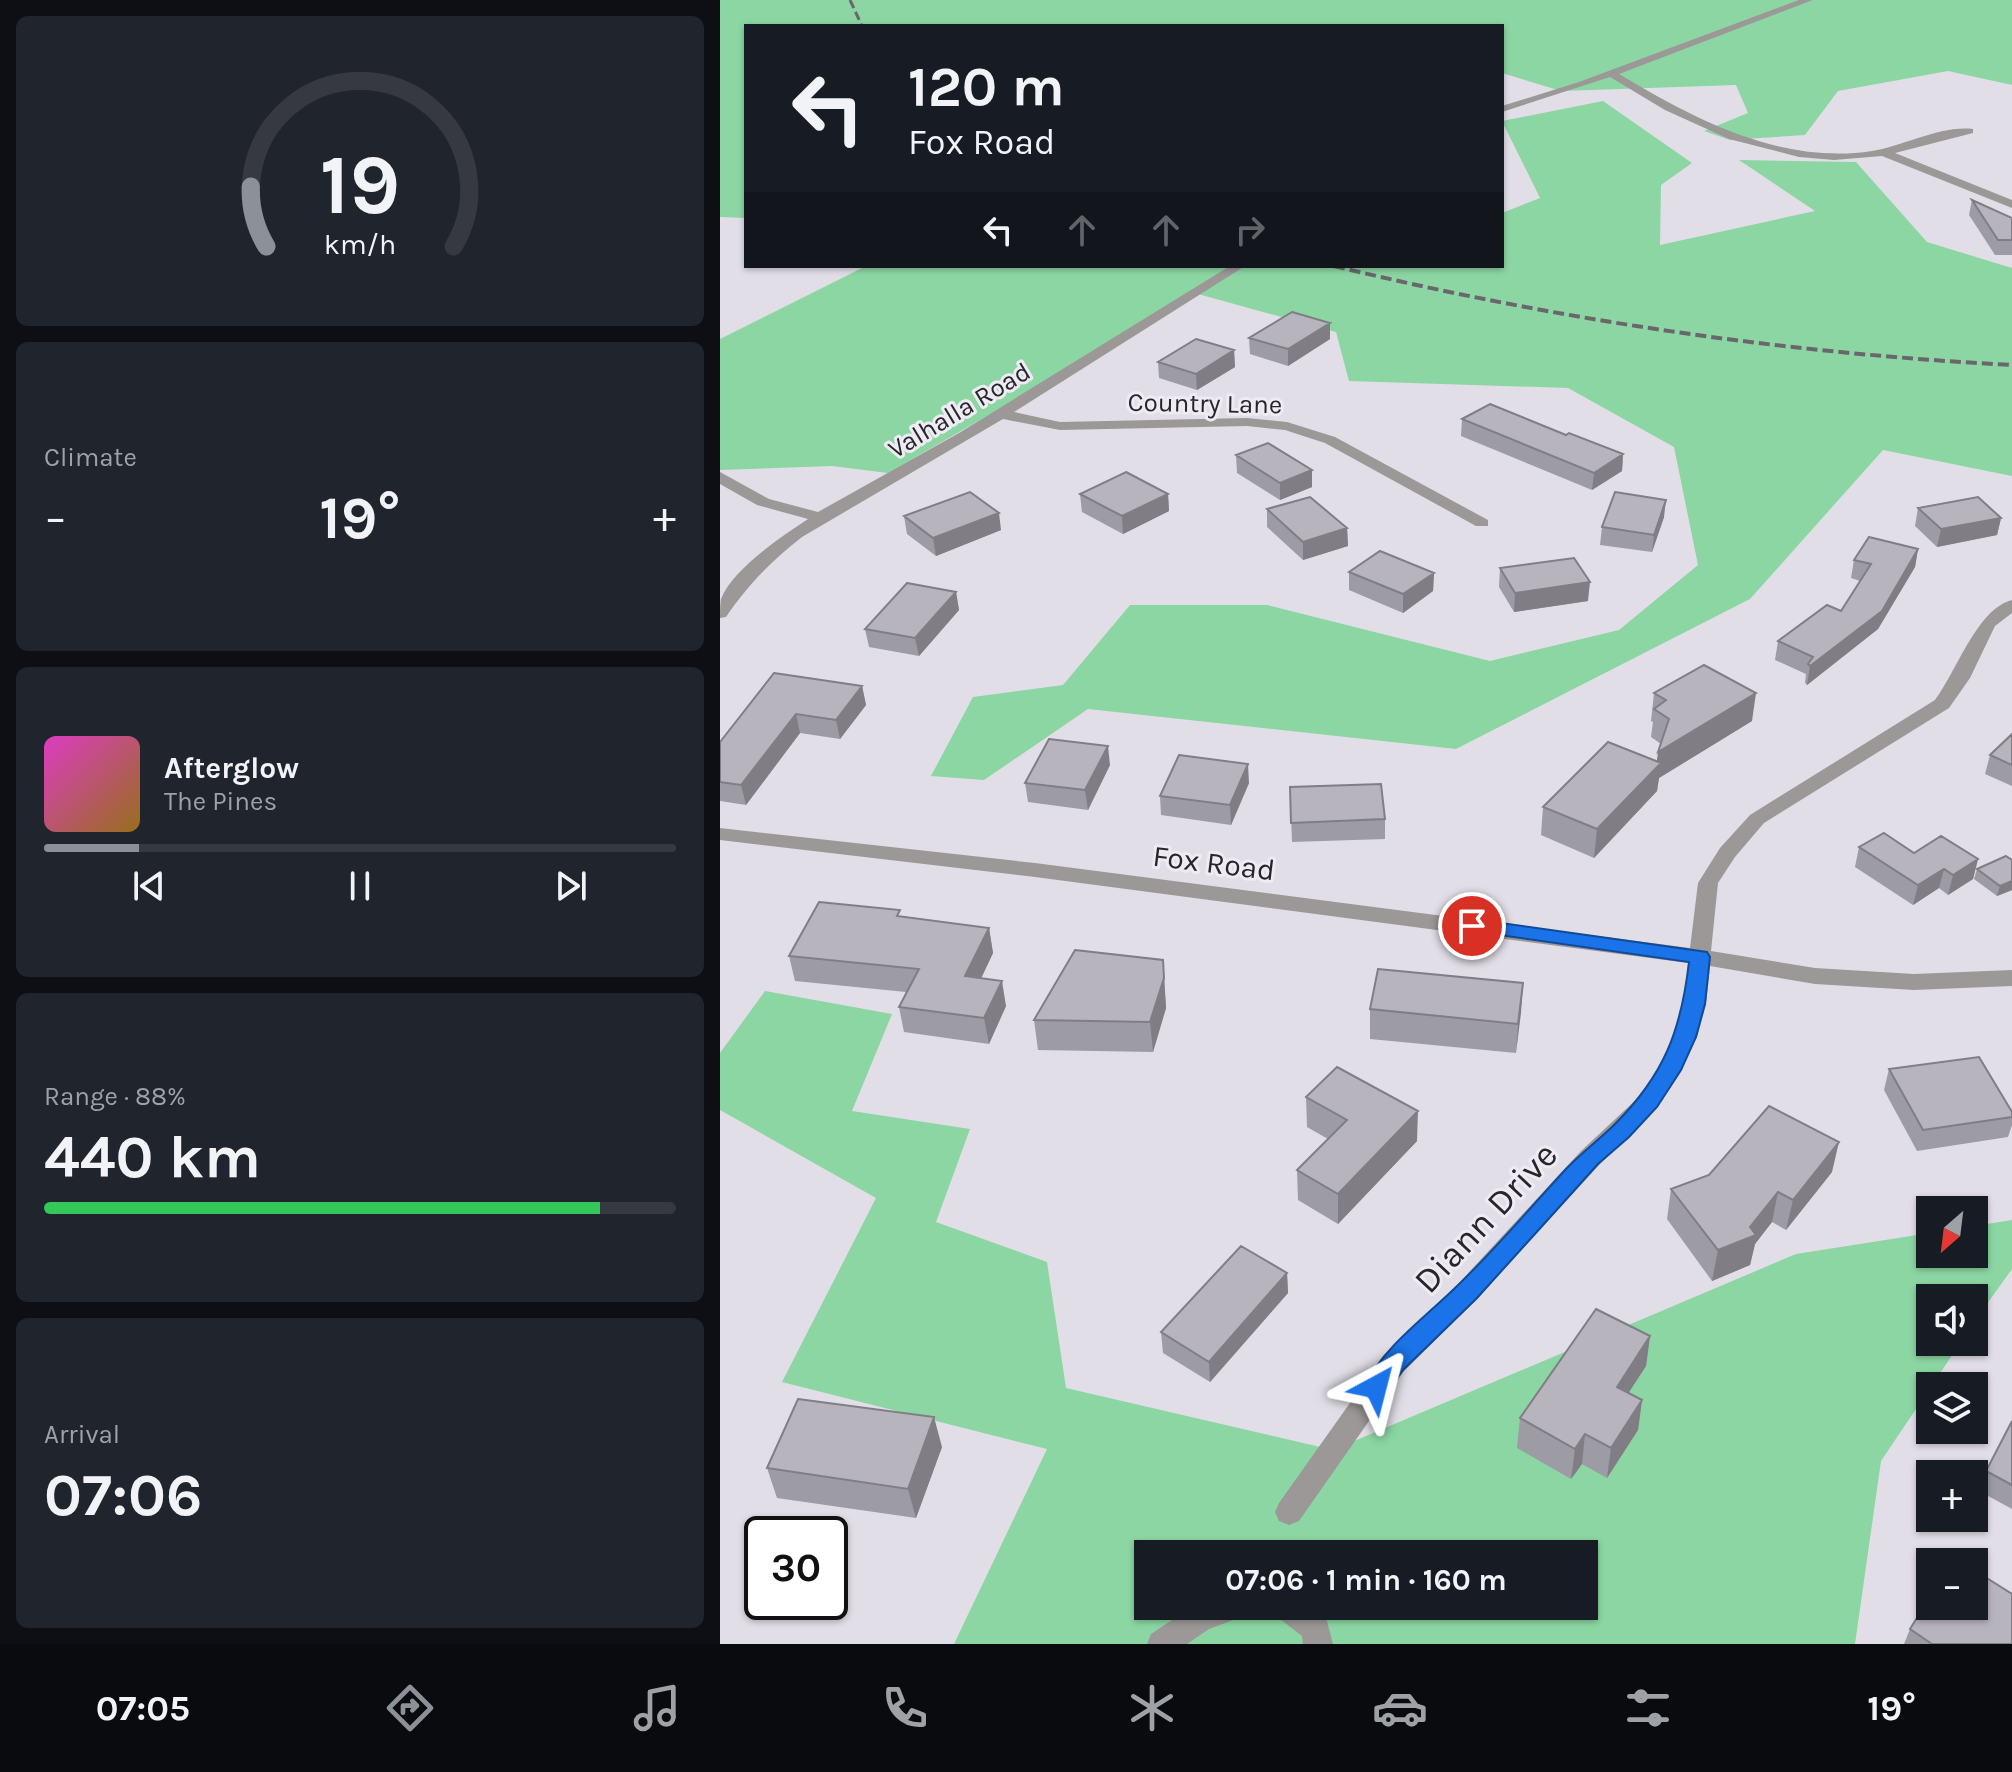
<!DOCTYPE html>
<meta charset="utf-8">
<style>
:root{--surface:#171b24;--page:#20242c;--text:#f1f3f6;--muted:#9ea1a6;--line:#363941;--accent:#8c9099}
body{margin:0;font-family:Karla,sans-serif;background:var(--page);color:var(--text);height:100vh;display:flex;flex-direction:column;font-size:30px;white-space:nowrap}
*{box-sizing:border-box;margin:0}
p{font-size:26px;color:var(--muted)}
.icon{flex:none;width:44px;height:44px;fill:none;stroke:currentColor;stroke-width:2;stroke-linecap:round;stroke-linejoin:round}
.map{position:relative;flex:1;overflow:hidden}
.sheet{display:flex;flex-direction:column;gap:16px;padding:16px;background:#0d0f14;width:720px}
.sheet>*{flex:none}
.hud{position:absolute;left:24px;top:24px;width:760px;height:244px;border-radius:0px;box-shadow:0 2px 6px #0004;background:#171b24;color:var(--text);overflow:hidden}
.needle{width:52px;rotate:208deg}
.tools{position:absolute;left:1196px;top:1196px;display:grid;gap:16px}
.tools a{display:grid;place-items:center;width:72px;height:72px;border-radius:0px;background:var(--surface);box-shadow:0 2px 6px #0004;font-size:40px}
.speed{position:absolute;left:24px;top:1516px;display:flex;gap:16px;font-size:40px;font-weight:700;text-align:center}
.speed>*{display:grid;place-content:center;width:104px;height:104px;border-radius:50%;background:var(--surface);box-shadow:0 2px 6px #0004;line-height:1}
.speed .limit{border:4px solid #111;border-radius:12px;background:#fff;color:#111}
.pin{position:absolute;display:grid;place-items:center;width:68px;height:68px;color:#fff;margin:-34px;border:4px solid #fff;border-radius:50%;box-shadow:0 2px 8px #0007}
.me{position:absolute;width:88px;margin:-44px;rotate:38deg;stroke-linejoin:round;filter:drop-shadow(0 0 6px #0008)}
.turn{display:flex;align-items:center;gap:28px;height:168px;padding:0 32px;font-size:36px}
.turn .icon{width:104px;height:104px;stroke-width:2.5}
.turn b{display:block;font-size:56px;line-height:68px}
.lanes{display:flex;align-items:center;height:76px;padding:0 32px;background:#0003;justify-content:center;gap:40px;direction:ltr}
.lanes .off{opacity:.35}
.big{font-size:60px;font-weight:700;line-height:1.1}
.sheet .tile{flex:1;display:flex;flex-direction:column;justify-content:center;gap:12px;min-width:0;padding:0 28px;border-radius:12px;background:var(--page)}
.sheet .dial{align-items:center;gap:0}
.dial svg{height:208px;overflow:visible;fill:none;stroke:var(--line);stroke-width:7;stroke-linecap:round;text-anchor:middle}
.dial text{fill:var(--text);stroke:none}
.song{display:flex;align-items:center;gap:24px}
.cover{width:96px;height:96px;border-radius:12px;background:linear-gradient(135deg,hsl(310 70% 55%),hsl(40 70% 35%))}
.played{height:8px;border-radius:4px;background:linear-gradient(90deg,var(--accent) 15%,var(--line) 15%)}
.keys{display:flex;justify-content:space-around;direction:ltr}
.heat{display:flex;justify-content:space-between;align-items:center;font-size:44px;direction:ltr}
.charge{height:12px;border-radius:6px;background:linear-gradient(90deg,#34c759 88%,var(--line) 0)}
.trip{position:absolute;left:414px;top:1540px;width:464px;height:80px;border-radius:0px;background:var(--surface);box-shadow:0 2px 6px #0004;font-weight:700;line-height:80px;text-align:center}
.tabs{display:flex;height:128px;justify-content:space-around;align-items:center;background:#090b0e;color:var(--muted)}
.tabs .icon{width:56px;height:56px}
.tabs .on{color:var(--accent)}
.tabs b{font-size:36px;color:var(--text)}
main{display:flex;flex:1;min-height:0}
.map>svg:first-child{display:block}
.green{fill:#8cd6a3;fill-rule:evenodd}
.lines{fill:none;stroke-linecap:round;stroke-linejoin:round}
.minor{fill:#9c9897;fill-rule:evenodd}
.rail-far1{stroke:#69676c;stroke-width:3;stroke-dasharray:9 4;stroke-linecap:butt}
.rail{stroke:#69676c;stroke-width:4;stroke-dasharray:11 5;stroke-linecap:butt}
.wall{fill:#9d9ba3}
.shaded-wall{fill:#807e84}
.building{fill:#b7b4bd;stroke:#807e84;stroke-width:2}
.route{fill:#1a73e8;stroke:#114b97;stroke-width:2}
.labels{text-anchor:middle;stroke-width:6;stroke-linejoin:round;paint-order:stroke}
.far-street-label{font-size:26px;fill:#272629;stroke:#efebf4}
.street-label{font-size:30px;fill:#272629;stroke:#efebf4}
.near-street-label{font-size:36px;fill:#272629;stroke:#efebf4}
</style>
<main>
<section class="sheet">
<div class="tile dial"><svg viewBox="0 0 100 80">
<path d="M14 69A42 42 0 1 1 86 69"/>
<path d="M14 69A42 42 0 0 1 8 46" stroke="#8c9099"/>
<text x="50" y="56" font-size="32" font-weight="700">19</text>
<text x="50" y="72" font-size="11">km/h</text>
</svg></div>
<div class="tile"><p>Climate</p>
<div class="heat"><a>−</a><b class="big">19°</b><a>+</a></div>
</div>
<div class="tile">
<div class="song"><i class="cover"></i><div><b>Afterglow</b><p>The Pines</p></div></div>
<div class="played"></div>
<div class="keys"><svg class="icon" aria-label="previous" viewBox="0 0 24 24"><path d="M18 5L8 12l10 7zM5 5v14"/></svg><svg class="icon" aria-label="pause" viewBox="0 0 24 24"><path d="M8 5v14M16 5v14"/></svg><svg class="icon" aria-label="next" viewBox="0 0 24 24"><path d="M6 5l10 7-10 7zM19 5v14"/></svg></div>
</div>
<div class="tile"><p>Range · 88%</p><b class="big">440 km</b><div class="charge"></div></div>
<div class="tile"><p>Arrival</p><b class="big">07:06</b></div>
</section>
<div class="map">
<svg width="1292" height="1644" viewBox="0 0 1292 1644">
<rect width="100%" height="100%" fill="#e2dee7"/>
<path class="green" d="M0,0h1292v85l-64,-14 -110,20 -33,44 -75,5 -26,-9 44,-18 -12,-28 -175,6 -59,-18v-47h-756v192l-26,-1z
M883,101l89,62 -31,22 -1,60 155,-34 -76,-51 117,2 71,80 85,26v208l-129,-26 -133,149 -294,150 -368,-40 -104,71 -53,-4 42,-79 90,-12 67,-80h137l223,56 129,-31 79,-65 -24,-118 -106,-59 -219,-7 -13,-49 -138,-38 -310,179 -56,-7 -112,4v-131l146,-73h636v-53l38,-15 -38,-77z
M45,991l127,23 -40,97 118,18 -34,93 111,40 19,126 267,62 463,-196 134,-21v21h44v-28l38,-6v49l-38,53v-24h-44v44h31l-80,119 -26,183h-901l93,-195 -265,-67 94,-184 -156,-88v-57zM428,1554h436v52h-436z"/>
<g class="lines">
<path class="minor" d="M1079,0h14l-194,74c75,45 162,91 253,77 32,-5 69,-26 101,-22v4l-78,20 117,47v8l-130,-52 -48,4 -35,-3 -70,-18 -64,-29 -55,-33 -108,35v-6l77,-24z
M510,266h15l-231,146 46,10 187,-4 40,4 48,15 153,83v6h-12l-151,-83 -40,-13 -38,-4 -187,4 -57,-11 -201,118c-31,24 -54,48 -76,80l-6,1c0,-5 0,-13 1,-19 11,-29 61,-63 87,-80l-51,-14 -37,-21v-12l49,27 49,13 141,-79z
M1292,600v13l-17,13 -25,52 -21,30 -185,115 -29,34 -17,26 -7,68 104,17 99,6 98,-4v16l-98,4 -99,-6 -105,-18 -4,38 -9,33 -19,39 -21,31 -58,58 -122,134 -73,72 -105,150 -10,4 -10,-4 -4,-9 4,-9 105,-148 75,-72 122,-132 60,-56 19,-29 15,-29 9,-33 4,-41 -653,-86 -315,-37v-12l315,35 655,85 8,-65 22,-35 30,-33 185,-115c22,-29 42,-91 77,-100z
M473,1606h55l-4,10 -35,13 -22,15h-40l4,-10z
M552,1606h41l14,15 6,23h-30l-1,-8 -26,-20z"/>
<path class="rail-far1" d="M130,0l12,26"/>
<path class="rail" d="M614,266c224,54 448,87 678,99"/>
</g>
<path class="wall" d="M1252,200l40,18v37h-17l-26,-40z
M529,338l81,1 -42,27 -38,-12z
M514,350l1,17 -38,23 -38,-12 -1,-16z
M742,419l104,16 57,19 -1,17 -30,19 -131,-54z
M516,455l76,32 -32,13 -43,-27z
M360,494h88l1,17 -46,23 -41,-22z
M1198,508l83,10 -4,17 -60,12 -22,-21z
M547,509l80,19 1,18 -45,14 -36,-33z
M184,516l97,14 -65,26 -29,-22z
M944,517l-12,35 -52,-7 2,-18z
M1198,549l-3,18 -37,62 -71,56 -2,-2 1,-9 -31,-14 3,-19 63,-30 19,-30 -9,-3 3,-18z
M780,568l88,33 -74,11 -15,-25z
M629,572l85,1 -1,18 -30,22 -54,-23z
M236,592l3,18 -40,46 -50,-9 -4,-18z
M142,686l4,19 -26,34 -40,-6 -54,72 -26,-4v-59z
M934,693l98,28 -93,57 -2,13 -63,67 -53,-23 2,-28 114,-46 4,-17 -10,-7 2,-15 -2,-1z
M1292,734v52l-27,-12 5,-19z
M390,765l-22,45 -60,-8 -3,-19z
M529,783l-18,42 -70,-10 -1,-19z
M570,787l95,32v20l-93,3z
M1139,847l55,6 64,6 -5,20 -25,16 -9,-7 -26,17 -58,-38z
M1292,860v30l-15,6 -23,-17 3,-10z
M181,916l88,12 4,25 -12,25 25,28 -17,38 -85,-12 -5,-25 7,-15 -111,-11 -6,-25z
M443,960l3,48 -13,44 -115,-2 -4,-30z
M803,983l-7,70 -146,-14v-30z
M1169,1069l123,43v13l-4,12 -91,14 -33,-61z
M586,1097l111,44 -79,83 -40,-24 -1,-30 31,-31 -21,-12z
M1112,1172l-46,58 -14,-8 -17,22 -5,21 -38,16 -45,-62 4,-30z
M567,1273l1,20 -78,89 -47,-29 -2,-21z
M930,1336l-4,30 -18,27 14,7 -4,30 -31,48 -25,-14 -11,15 -54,-31 3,-30z
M1292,1421v88l-33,-18 7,-20z
M222,1447l-26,71 -139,-20 -10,-30z
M1190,1629l102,15h-108z"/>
<path class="shaded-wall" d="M610,323v16l-42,27v-17z
M514,350l1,17 -38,23 -1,-16z
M903,454l-1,17 -30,19 2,-17z
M592,470v17l-32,13v-17z
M448,494l1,17 -46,23 -1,-18z
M946,500l-2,17 -12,35 2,-17z
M279,513l2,17 -65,26 -3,-18z
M1281,518l-4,17 -60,12 4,-18z
M627,528l1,18 -45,14v-18z
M1198,549l-3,18 -37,62 -71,56 3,-19z
M714,573l-1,18 -30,22v-19z
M870,582l-2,19 -74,11 1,-19z
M236,592l3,18 -40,46 -4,-18z
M142,686l4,19 -26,34 -4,-19z
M1036,693l-4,28 -93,57 -2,13 -63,67 3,-29 59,-61 2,-16z
M76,714l4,19 -54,72 -5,-20z
M388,746l2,19 -22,45 -3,-20z
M528,764l1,19 -18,42 -1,-20z
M1258,859l-5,20 -25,16 5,-20z
M1224,869l-5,19 -26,17 5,-20z
M1292,881v9l-15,6 3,-10z
M269,928l4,25 -23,49 -5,-26z
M443,960l3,48 -13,44 -3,-30z
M282,981l4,25 -17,38 -5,-26z
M803,983l-2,30 -5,40 2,-29z
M698,1111l-1,30 -79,83v-30z
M1119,1142l-7,30 -46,58 7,-30z
M1058,1192l-6,30 -17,22 -5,21 -38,16 6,-31 32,-23z
M567,1273l1,20 -78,89 -1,-20z
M930,1336l-4,30 -33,51 4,-30z
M922,1400l-4,30 -31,48 4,-30z
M214,1417l8,30 -26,71 -8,-29z
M865,1434l-3,30 -11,15 4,-30z"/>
<path class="building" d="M1252,200l40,18v22h-14z
M572,312l38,11 -42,26 -39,-11z
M476,339l38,11 -38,24 -38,-12z
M770,404l76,31 3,-2 54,21 -29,19 -132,-54z
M548,443l44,27 -32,13 -44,-28z
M406,472l42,22 -46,22 -42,-22z
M250,492l29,21 -66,25 -29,-22z
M895,492l51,8 -12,35 -52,-8z
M590,497l37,31 -44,14 -36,-33z
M1258,497l23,21 -60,11 -23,-21z
M1149,537l49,12 -36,62 -72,55 -2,-2 5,-7 -35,-16 49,-36 14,6 30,-47 -17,-4z
M660,551l54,22 -31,21 -54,-22z
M854,558l16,24 -75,11 -15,-25z
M187,583l49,9 -41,46 -50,-9z
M984,665l52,28 -98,59 11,-33 -15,-10 12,-9 -12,-7z
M54,673l88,13 -26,34 -40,-6 -55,71 -21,-3v-40z
M1292,734v31l-22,-10z
M329,739l59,7 -23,44 -60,-7z
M888,742l53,21 -64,66 -54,-22z
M459,755l69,9 -18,41 -70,-9z
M661,784l4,35 -94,4 -1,-36z
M1164,833l30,20 27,-17 37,23 -25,16 -9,-6 -26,16 -59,-38z
M1286,856l6,4v21l-12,5 -23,-17z
M99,902l81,8 -3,6 92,12 -24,48 37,5 -18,37 -85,-11 20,-38 -130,-13z
M355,950l88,10 1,18 -14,44 -116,-2z
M658,969l145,14 -5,41 -148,-15z
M1259,1057l33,55v5l-89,13 -34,-61z
M617,1067l81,44 -80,83 -41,-24 50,-50 -41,-23z
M1049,1106l70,36 -46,58 -15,-8 -28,35 6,8 -38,15 -47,-61 38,-14z
M521,1246l46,27 -78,89 -48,-30z
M876,1309l54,27 -33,51 25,13 -31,48 -26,-14 -10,15 -55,-31z
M78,1399l136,18 -26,72 -141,-21z
M1292,1421v64l-26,-14z
M1254,1570l38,24v50h-80l-22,-15 20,-32v9h44z"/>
<path class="route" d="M752,919l235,33 3,5 -5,47 -9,33 -15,33 -24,37 -28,30 -31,27 -121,134 -74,72 -18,25 -9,3 -8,-3 -4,-8c19,-39 59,-68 90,-98 39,-37 75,-80 112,-120 15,-16 33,-29 49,-45 49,-49 66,-93 74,-162l-224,-32 -3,-4z"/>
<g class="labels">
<g class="far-street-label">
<text transform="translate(485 403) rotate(1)" y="9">Country Lane</text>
<text transform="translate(239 410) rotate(-31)" y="9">Valhalla Road</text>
</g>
<g class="street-label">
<text transform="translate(494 863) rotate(7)" y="10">Fox Road</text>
</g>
<g class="near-street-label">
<text transform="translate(765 1217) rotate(-47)" y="13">Diann Drive</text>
</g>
</g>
</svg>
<div class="tools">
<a><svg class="needle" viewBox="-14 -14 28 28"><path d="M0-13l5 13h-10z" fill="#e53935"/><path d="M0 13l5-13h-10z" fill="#9ea1a6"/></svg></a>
<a><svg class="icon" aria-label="sound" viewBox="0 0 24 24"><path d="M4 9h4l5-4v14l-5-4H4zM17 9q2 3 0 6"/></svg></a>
<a><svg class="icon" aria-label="layers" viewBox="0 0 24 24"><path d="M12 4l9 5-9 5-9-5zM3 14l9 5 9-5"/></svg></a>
<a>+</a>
<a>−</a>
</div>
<div class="speed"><div class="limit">30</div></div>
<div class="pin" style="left:752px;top:926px;background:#d93025"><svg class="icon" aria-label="arrive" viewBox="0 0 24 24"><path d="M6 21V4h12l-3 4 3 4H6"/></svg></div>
<svg class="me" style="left:656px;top:1387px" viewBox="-20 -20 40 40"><path d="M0-17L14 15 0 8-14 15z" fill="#1a73e8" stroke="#fff" stroke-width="4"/></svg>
<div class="trip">07:06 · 1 min · 160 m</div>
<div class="hud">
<div class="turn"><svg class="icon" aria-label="left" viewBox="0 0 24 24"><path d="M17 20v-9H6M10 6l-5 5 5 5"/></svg><div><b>120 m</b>Fox Road</div></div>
<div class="lanes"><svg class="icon" aria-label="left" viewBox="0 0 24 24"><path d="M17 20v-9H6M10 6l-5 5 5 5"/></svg><svg class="icon off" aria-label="ahead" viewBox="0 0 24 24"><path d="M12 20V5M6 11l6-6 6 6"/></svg><svg class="icon off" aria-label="ahead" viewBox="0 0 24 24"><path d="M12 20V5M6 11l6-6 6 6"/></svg><svg class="icon off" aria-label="right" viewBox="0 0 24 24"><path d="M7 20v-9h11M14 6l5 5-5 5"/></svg></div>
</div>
</div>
</main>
<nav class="tabs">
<b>07:05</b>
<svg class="icon on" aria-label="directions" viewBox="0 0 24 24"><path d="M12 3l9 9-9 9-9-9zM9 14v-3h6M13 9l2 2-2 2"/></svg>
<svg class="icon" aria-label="music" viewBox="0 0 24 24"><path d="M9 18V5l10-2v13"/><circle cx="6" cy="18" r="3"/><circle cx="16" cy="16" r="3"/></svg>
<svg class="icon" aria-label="phone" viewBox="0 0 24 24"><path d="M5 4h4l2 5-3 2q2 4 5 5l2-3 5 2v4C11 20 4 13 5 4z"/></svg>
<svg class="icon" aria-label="climate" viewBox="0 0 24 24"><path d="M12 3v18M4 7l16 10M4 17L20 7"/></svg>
<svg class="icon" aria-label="car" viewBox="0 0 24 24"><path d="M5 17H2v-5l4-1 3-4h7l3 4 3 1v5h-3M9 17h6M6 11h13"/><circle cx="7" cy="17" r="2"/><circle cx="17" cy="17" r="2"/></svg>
<svg class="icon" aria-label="filters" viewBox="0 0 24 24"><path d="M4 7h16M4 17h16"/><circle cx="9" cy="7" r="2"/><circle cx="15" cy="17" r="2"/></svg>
<b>19°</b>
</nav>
